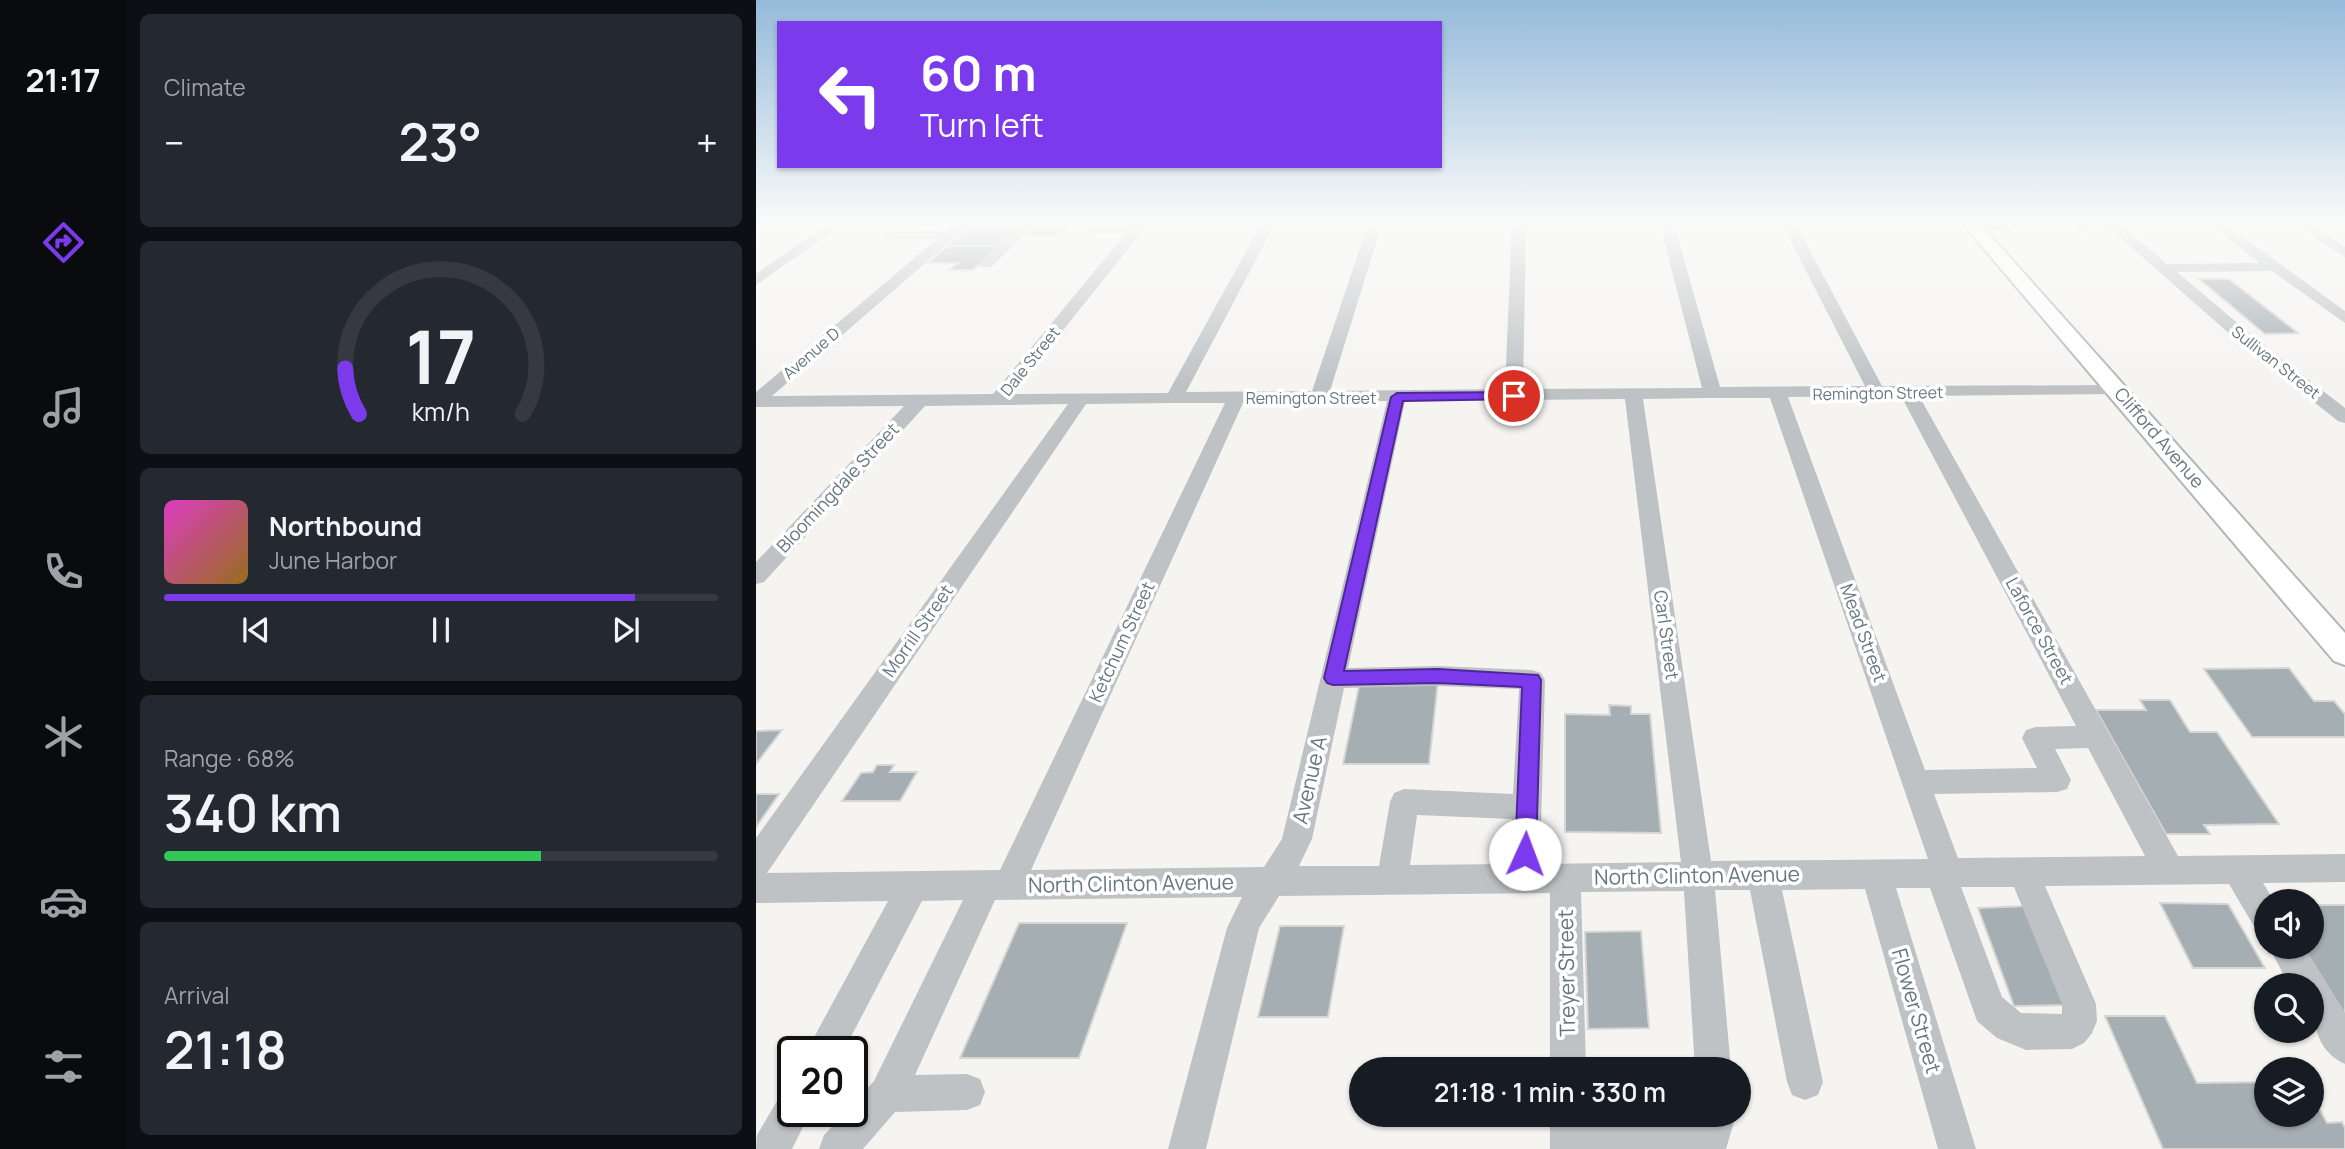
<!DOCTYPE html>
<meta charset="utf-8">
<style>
:root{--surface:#171b24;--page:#242831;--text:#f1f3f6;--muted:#9ea1a6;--line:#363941;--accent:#7c3aed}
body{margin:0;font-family:Manrope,sans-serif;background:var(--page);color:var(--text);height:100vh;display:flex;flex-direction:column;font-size:26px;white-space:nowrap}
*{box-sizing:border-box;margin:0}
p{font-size:23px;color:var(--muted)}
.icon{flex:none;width:38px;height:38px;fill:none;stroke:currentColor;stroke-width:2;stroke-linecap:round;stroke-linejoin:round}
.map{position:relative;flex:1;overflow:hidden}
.drawer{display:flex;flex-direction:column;gap:14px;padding:14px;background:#0d0f14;width:630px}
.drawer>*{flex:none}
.banner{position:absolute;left:21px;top:21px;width:665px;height:147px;border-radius:0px;box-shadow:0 2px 5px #0004;background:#7c3aed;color:#fff;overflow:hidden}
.buttons{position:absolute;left:1498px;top:889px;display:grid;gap:14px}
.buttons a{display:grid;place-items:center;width:70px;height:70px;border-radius:50%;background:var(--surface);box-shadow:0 2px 5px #0004;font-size:35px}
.speed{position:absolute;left:21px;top:1036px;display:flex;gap:14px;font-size:35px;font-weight:700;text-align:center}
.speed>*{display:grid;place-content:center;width:91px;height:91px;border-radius:50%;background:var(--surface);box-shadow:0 2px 5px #0004;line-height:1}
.speed .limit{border:4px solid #111;border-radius:10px;background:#fff;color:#111}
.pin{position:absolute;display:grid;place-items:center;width:60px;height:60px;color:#fff;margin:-30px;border:4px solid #fff;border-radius:50%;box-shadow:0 2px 7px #0007}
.me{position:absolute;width:77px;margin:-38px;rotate:2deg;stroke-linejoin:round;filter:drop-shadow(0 0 5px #0008)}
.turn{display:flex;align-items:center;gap:24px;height:147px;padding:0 28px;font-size:32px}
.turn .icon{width:91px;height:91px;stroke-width:2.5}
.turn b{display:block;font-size:49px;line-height:60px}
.big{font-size:52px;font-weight:600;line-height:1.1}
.drawer .widget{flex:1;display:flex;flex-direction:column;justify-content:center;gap:10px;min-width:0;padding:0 24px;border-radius:10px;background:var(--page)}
.drawer .dial{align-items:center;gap:0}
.dial svg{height:182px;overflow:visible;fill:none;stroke:var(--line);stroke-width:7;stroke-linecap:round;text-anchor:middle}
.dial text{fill:var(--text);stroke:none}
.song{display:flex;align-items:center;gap:21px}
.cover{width:84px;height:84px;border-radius:10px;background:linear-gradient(135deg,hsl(310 70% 55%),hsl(40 70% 35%))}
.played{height:7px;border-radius:4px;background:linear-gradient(90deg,var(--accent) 85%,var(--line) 85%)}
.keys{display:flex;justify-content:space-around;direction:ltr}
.heat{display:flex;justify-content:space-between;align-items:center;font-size:38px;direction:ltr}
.charge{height:10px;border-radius:5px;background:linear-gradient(90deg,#34c759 68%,var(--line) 0)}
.trip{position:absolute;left:593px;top:1057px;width:402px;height:70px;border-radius:35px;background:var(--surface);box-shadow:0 2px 5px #0004;font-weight:600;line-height:70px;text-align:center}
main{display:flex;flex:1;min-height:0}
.dock{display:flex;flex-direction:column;width:126px;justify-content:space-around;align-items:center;background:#090b0e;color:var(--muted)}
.dock .icon{width:49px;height:49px}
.dock .current{color:var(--accent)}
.dock b{font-size:32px;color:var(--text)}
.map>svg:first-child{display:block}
.building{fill:#a5aeb2;stroke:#d6d6d4;stroke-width:2}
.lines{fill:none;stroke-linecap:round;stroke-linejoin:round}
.major-casing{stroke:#b1b6b9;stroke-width:4}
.minor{fill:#bec2c5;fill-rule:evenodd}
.major{fill:#fff;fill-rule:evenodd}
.route{fill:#7c3aed;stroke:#51269a;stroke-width:2}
.labels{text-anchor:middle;stroke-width:7;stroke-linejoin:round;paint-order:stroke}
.far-street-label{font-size:16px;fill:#657780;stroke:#fff}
.street-label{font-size:18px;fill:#657780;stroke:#fff}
.near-street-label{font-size:21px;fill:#657780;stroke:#fff}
</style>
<main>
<nav class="dock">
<b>21:17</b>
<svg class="icon current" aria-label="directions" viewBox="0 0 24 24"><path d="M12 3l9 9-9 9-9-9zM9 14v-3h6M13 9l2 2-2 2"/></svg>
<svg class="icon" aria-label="music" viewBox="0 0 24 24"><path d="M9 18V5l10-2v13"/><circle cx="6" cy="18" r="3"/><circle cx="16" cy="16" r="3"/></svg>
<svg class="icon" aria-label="phone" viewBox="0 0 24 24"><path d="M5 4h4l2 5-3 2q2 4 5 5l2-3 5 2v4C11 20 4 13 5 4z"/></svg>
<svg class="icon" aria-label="climate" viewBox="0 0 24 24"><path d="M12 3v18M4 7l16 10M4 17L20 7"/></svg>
<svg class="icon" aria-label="car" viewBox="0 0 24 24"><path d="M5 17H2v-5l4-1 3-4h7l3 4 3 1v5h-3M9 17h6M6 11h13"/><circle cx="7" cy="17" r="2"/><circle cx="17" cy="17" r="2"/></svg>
<svg class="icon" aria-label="filters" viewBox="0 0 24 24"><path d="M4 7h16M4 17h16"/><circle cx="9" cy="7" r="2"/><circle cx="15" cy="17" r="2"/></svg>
</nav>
<section class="drawer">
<div class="widget"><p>Climate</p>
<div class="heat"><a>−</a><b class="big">23°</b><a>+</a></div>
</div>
<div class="widget dial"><svg viewBox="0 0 100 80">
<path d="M14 69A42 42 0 1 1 86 69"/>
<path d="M14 69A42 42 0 0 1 8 49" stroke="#7c3aed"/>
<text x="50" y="56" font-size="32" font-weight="700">17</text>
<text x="50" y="72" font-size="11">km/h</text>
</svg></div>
<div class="widget">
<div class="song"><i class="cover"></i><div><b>Northbound</b><p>June Harbor</p></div></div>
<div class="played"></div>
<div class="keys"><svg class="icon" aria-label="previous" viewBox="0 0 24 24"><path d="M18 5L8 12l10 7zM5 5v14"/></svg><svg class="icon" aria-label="pause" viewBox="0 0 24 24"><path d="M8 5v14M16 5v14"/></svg><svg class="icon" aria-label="next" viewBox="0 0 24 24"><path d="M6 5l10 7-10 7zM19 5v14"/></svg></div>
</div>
<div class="widget"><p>Range · 68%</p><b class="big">340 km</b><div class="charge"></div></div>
<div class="widget"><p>Arrival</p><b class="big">21:18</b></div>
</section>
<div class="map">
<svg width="1589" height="1149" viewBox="0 0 1589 1149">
<rect width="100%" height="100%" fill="#f5f4f1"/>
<path class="building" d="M217,224h48l-23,22h-51z
M282,224h36l-18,12h-29z
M1227,224h21l6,7h-21z
M191,246h51l-25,24h-24l9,-7h-30z
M1443,279h30l69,54 -33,1z
M1533,668l25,33h20l11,13v23h-93l-48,-68z
M604,681h78l-9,83h-86z
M1384,700h30l20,32h27l62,92 -75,1 6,9h-44l-70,-124h50z
M853,705l22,1v8h19l11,119 -96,-1v-118l45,1z
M26,730l-26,34v-33z
M121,765h17l-4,7h27l-17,29h-58l19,-28 12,-1z
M0,794h23l-23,33z
M1404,903l68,1 37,64h-72z
M1556,905h33v110l-42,-68h9z
M1272,906l41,99 -55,1 -36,-98z
M263,923h108l-48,135h-119z
M524,926h64l-16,91h-70z
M885,931l8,97 -61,1 -3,-97z
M1349,1016h60l32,67 69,-1v33h46v-20l15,28 15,-1 3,6v21h-182z"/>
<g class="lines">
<g class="major-casing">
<path id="major" d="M1207,224h17l365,409v32l-11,-4z"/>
</g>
<path class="minor" d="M71,224h16l-87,61v-11z
M199,224h15l-198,172 221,-2 133,-161h-32l-7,-4 2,-3 59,-2 -136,170 156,-1 93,-169h14l-89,168 126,-1 56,-167h14l-52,167 175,-2 7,-165h14l-3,165 179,-1 -42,-164h14l46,163 145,-1 -83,-162h14l86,162 241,-1 3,4 -3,4 -6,1 -198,2 259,460 167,-2v28l-82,1 11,18h-8v32l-11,-5 -26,-44 -184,2 51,118 1,17 -5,12 -8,10 -12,6 -46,1 -29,-12 -20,-17 -47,-133h-34l80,261h-38l-73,-260 -83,1 41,192 -5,13 -13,5 -13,-5 -5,-13 -37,-192h-35l16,179h-36l-11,-178 -103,1 5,177h-36v-176l-271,3 -20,32 -53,221h-38l59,-221 15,-31 -247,3 -80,175 52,-1 13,5 5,13 -5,13 -13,5 -72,2 -32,37h-44l5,-14 23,-24h5v-6l22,-24 89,-181 -41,1 -79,151h-37l82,-151 -132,2v-65l312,-434 -143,2 -161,176 -8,2v-22l148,-156 -148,1v-15l181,-153h-47l-7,-4 2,-3 62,-1zM1145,396l175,330 -40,1 -10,3 -4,8 15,30 -112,2 -137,-373zM953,398h61l158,461 -217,2 -68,-462zM869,399l56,463 -141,2 5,-184 -4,-7 -9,-3 -94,-4 -90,2 57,-267zM631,401l-105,438 -18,28 -233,3 212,-467zM414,403h55l-225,467 -233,3 319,-469zM682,686l81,3 -6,105 -109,-5 -10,4 -4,9 -11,64h-80l13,-27 32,-151zM1332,748l57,108 -187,2 -24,-64 123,-2 10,-3 4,-9 -16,-31zM661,815l95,4 -3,45 -99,1zM1205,887h53l48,117v10l-41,-1 -19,-16z
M265,224h15l-45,43h-10l-2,-3 2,-3z
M1314,224h15l6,6 -7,4z
M1349,224h15l47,40 93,-1 -51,-39h16l120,87v12l-73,-52 -95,1 84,71 84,65v15l-7,-2 -89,-70z
M1538,224h16l35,23v10z
M1513,947h35l41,66v51c-32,-14 -33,-49 -33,-79h-23z
M37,1091v20h18l-19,38h-36l1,-14 23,-39z
M794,1115h38v11l108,-4 2,-7h38l-10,34h-176z"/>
<use href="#major" class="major"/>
</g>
<linearGradient id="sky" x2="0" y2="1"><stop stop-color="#94bada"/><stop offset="0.58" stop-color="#fafaf9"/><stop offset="1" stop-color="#fafaf9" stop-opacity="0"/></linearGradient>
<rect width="1589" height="385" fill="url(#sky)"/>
<path class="route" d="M758,392l6,4 -2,3 -115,2 -59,270 94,-2 100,6 3,5 -5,174 -3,7 -8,3 -7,-3 -3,-7 7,-167 -84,-4 -105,2 -6,-2 -3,-5 67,-281 6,-4z"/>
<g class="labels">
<g class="far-street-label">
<text transform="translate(55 353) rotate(-41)" y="6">Avenue D</text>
<text transform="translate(274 361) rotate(-51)" y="6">Dale Street</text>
<text transform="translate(1520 362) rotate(38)" y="6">Sullivan Street</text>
<text transform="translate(1122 393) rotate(-1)" y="6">Remington Street</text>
<text x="555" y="404">Remington Street</text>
</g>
<g class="street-label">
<text transform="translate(1403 438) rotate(49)" y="6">Clifford Avenue</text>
<text transform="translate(82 488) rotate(-47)" y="6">Bloomingdale Street</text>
<text transform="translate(162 631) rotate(-55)" y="6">Morrill Street</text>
<text transform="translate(1283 631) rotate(61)" y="6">Laforce Street</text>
<text transform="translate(1107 633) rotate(70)" y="6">Mead Street</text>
<text transform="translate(910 635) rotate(82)" y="6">Carl Street</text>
<text transform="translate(366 642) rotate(-65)" y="6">Ketchum Street</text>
</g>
<g class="near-street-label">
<text transform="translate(554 780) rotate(-77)" y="7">Avenue A</text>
<text transform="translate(941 876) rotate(-1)" y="7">North Clinton Avenue</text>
<text transform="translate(375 884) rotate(-1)" y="7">North Clinton Avenue</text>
<text transform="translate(811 973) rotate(-91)" y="7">Treyer Street</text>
<text transform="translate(1160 1011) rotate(74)" y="7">Flower Street</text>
</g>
</g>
</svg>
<div class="buttons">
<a><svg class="icon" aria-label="sound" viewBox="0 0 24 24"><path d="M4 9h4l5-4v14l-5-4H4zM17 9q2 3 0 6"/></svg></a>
<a><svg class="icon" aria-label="search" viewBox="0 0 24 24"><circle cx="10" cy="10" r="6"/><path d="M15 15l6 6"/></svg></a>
<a><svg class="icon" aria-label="layers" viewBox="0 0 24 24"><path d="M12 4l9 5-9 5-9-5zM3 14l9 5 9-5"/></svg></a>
</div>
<div class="speed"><div class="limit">20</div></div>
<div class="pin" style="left:758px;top:396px;background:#d93025"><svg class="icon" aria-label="arrive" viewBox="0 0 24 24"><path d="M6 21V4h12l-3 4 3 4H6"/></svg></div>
<svg class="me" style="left:769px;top:854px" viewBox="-20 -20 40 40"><circle r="19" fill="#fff"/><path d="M0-13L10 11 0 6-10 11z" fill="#7c3aed"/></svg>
<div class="trip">21:18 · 1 min · 330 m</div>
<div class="banner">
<div class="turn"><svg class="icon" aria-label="left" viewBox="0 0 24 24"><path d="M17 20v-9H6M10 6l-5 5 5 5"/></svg><div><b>60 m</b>Turn left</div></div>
</div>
</div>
</main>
